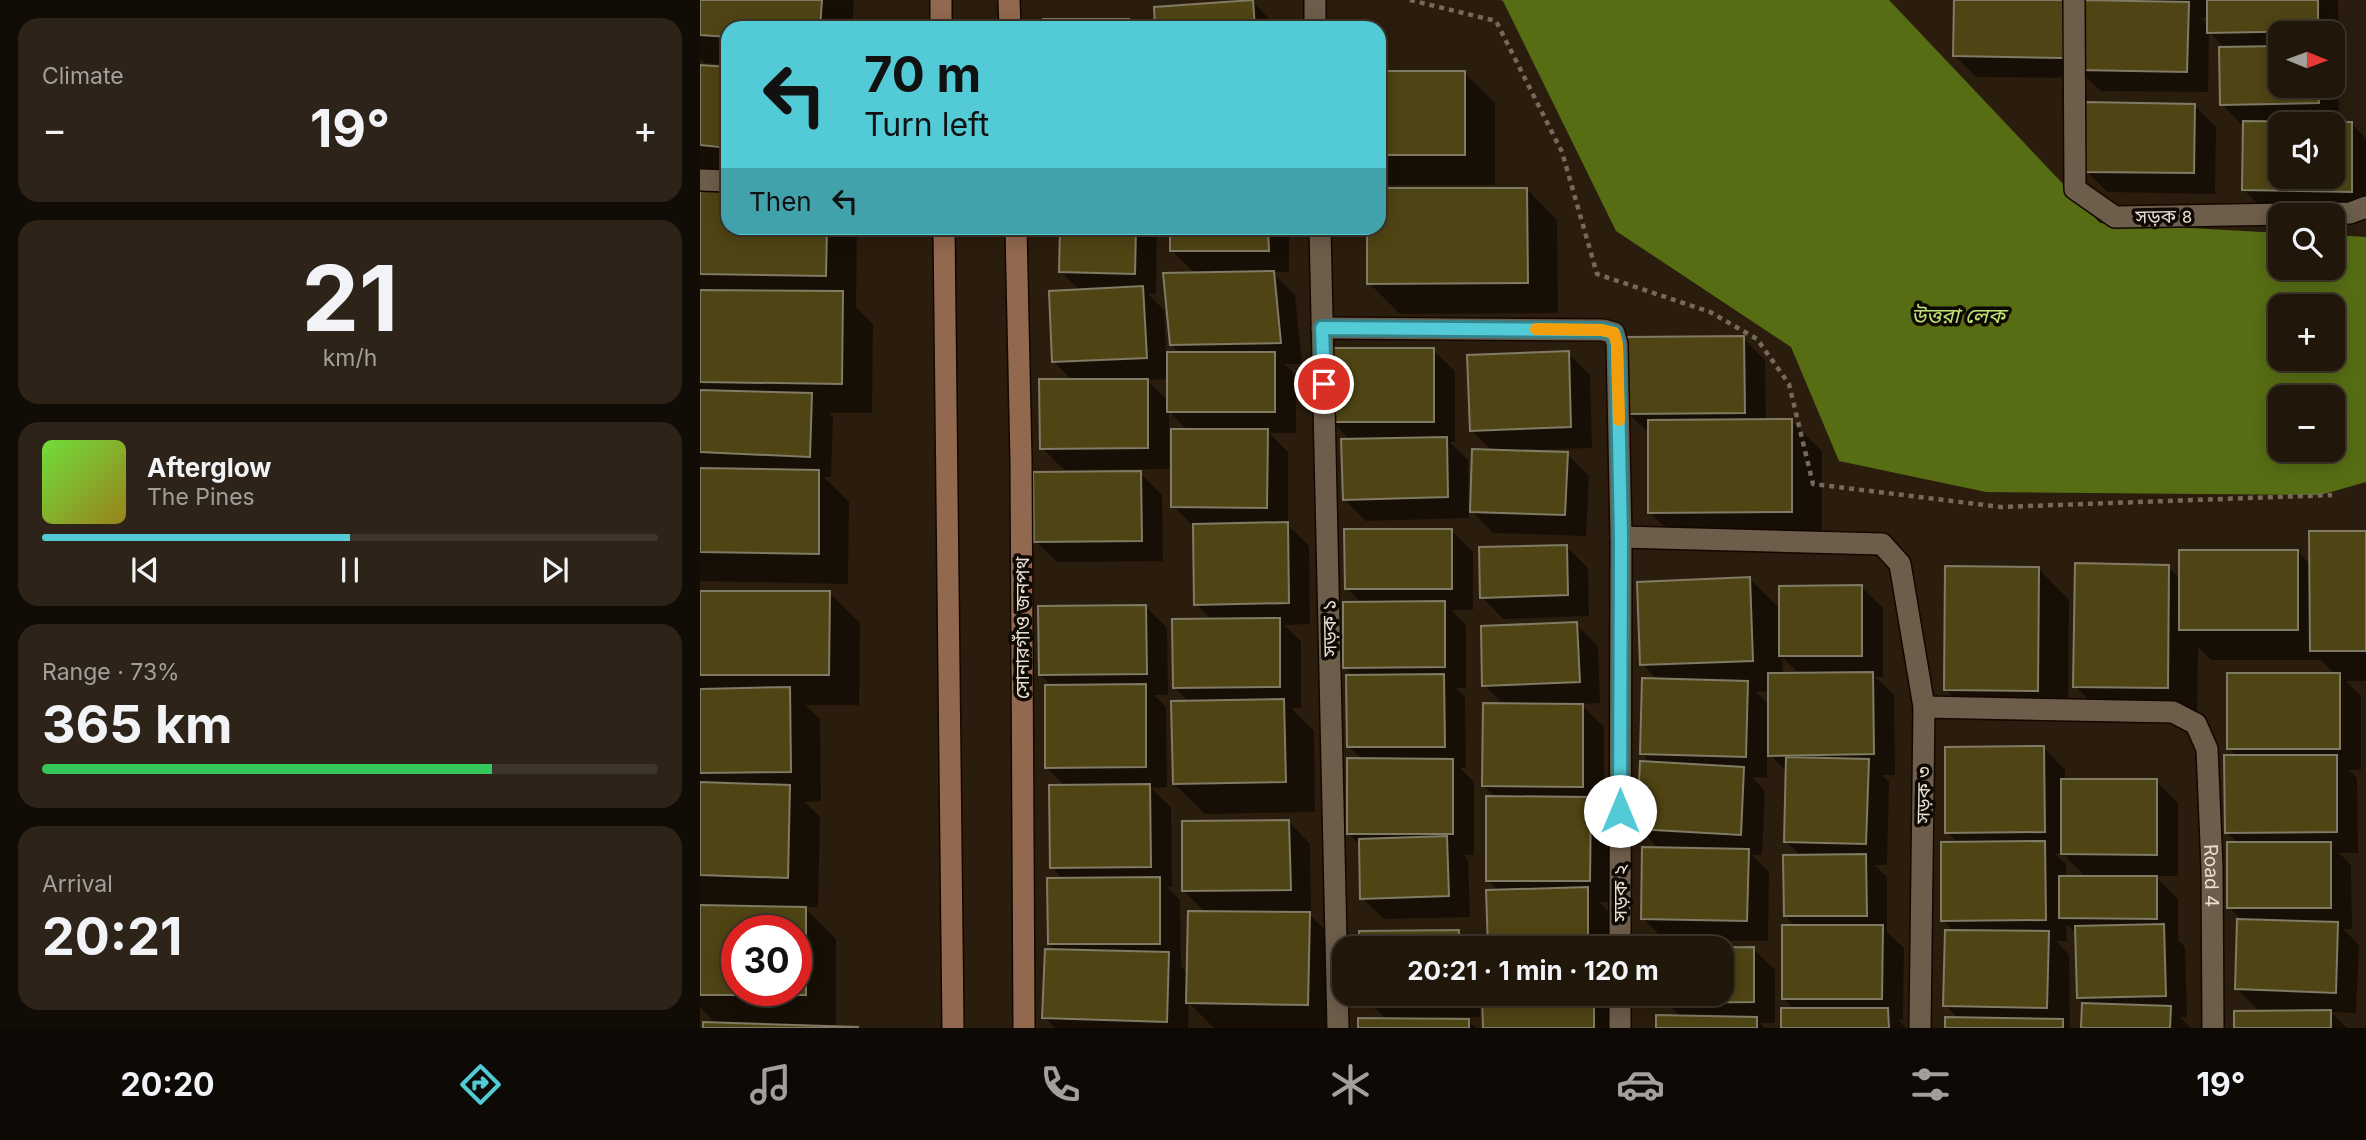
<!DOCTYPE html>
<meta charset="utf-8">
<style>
:root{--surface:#20160a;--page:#2d2318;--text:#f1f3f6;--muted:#a29f9c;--line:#3d352b;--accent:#52cbd7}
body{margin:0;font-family:Inter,"Noto Sans Bengali",sans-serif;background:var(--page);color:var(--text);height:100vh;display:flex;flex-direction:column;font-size:26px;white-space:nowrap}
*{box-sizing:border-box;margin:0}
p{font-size:23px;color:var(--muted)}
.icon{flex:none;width:38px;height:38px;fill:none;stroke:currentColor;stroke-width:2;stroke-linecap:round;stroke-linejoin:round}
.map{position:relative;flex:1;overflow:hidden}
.side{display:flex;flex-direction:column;gap:18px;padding:18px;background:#120c06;width:700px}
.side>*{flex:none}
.hud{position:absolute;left:21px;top:21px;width:665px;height:214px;border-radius:21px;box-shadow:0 4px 18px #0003,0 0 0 2px var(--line);background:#52cbd7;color:#111;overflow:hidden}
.needle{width:46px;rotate:91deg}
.buttons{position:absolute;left:1568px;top:21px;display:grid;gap:14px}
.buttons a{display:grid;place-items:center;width:77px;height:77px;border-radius:14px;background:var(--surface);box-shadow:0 4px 18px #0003,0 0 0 2px var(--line);font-size:35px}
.speed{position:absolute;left:21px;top:915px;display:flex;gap:14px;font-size:35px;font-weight:700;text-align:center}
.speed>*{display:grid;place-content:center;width:91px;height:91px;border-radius:50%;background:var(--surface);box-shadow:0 4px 18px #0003,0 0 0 2px var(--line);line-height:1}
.speed .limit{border:10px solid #d22;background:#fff;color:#111}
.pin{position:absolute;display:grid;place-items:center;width:60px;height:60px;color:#fff;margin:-30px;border:4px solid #fff;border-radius:50%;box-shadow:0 2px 7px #0007}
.me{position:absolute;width:77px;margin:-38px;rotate:0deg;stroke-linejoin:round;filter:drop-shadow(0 0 5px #0008)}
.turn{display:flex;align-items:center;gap:24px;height:147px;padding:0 28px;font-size:32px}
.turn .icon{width:91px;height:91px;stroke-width:2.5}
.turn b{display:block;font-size:49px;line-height:60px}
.then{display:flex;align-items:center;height:66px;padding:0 28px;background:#0003;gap:14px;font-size:26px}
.big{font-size:52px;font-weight:700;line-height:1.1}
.side .card{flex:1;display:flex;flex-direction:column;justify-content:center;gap:10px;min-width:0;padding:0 24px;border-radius:21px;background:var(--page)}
.side .dial{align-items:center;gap:0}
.dial b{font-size:91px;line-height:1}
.song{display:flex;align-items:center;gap:21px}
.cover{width:84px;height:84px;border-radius:10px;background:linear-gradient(135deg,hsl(100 70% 55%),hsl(50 70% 35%))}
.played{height:7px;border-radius:4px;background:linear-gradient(90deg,var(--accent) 50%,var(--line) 50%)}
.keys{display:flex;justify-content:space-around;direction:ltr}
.heat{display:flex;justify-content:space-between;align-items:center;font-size:38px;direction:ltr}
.charge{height:10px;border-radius:5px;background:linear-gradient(90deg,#34c759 73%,var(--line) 0)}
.trip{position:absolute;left:632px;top:936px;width:402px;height:70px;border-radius:21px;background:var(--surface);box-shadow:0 4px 18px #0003,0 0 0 2px var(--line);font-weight:700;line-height:70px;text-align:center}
.menu{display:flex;height:112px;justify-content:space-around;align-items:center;background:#0d0904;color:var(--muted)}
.menu .icon{width:49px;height:49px}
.menu .current{color:var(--accent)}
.menu b{font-size:32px;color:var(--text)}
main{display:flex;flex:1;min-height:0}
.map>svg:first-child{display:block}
.water{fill:#576d14;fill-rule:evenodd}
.shadow{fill:#0007;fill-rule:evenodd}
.building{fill:#4f4413;stroke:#807b64;stroke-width:2;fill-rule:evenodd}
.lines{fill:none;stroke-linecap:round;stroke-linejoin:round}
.street-casing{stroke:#130700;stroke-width:24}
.secondary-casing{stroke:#130700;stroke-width:24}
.path{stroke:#76695c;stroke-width:4.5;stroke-dasharray:5 5;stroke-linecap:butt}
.street{stroke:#6d5d4b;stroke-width:21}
.secondary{stroke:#92684f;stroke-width:21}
.route-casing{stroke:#35848c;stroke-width:18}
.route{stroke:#52cbd7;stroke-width:12}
.slow{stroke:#f59e0b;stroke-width:12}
.labels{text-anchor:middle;stroke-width:7;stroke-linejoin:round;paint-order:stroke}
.street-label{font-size:19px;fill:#e7ddd3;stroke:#0f0904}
.water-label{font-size:21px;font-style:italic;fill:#c1e373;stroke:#0f0904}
</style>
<main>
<section class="side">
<div class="card"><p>Climate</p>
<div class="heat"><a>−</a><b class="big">19°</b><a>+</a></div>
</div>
<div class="card dial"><b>21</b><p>km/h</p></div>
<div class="card">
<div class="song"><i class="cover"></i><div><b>Afterglow</b><p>The Pines</p></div></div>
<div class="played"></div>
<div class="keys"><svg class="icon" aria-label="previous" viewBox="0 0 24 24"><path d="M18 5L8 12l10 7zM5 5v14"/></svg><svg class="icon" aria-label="pause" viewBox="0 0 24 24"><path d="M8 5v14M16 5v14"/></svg><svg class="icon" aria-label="next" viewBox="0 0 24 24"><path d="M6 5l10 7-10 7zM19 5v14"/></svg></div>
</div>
<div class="card"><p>Range · 73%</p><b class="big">365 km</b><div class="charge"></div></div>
<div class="card"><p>Arrival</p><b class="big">20:21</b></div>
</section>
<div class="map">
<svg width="1666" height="1028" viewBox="0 0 1666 1028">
<rect width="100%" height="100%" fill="#2b1d0d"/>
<path class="water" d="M800,0h389l211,223 180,10v35h53v-33l33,2v245l-46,13 -334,-3 -147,-31 -48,-114 -175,-116 -113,-230zM1580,306h53v53h-53zM1580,397h53v53h-53z"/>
<path class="shadow" d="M0,0h154l-2,28h-124v37l-24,-2 -4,-4z
M1256,0h382l1,52h-6v-19h-53v53h53v-23l5,6 1,55h13l14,15v74l-101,-2 -21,-21 -1,-64 -21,-22 4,-55 -17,-17 -1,60 -107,-1 -17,-16v3l-108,-1 -21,-21zM1501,18h8v7zM1580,124h53v53h-53z
M552,1l21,22 1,5h-117z
M0,67l28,2v106l-28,-4z
M679,73h86l30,30v82h-116z
M1494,105l22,22 -1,67 -108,-2 -21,-21z
M827,189l30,31 1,93 -158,1 -31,-31v-55h10v-38z
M0,192l28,1v35h129l-1,79 17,17 -1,89h-43l4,4 -2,60h-7l25,25 -1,82 -148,-3z
M362,228l95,1 -1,65h-8l16,16 2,44h15l-10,-10 25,-69 -24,-25 -1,-22h118v44h-17l23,23 7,69h-17l11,12v57h-27l19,19v73l21,21 1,78 -26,1 17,16v67h-10l23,23 1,81 -110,2 -31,-30 16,-81 -16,-16 38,-67 -16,-16 -1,-76 -22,-22 15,-75 -19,-20v58l-105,1 -22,-22 31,-67 -19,-19 27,-71 -20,-19zM469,379v23l-22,-22z
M1043,338l22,22 1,61h25l31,30v91l-141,1 -31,-30v-79l-22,-21z
M733,350l22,21v71h-5l18,18 1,58 -103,3 -22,-22 7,-58 -20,-20z
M868,353l22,22 2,73 -60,2v3l35,1 22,22 -3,60 -93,-3 -24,-25h3l21,-57 -22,-21z
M440,473l22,22 1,66 -106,1 -22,-21z
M751,530l22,22v58h-22l15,15v63h-10l9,9 1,71h-6l14,14v73h-10l4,5 2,57 -86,2 -22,-21 -1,-52 -13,-13 15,-73 -14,-13 6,-70 -10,-10 16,-64 -14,-15z
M1666,533v148h-20l15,15v74h-12l8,8 1,75h-19l12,12 1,64h-9l16,16 -3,68 -25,-1 16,16h-111l25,-15 -24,-24 5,-69 -13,-13 9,-64 -12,-11 11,-75 -8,-9 107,-73 -15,-15h-110l-13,-13 -1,71 -91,-1 -31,-31 93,-119 13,12 116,-28 14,14z
M866,546l22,22 1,48 -86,3 -21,-22z
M1339,569l30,31 -1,121 -92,-1 -31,-31z
M1050,579l31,31 80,-23 22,21v69h-8l19,18 1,80h-13l7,7 -2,83h-13l13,12v55l17,16 -1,72h-5l8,8h-124l13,-18 -12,-12 13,-72 -11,-10 16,-60 -15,-14 2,-69 -21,-21v26l-15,-1 13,14 -3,64h-10l17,17 -1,69 -104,-1 -21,-22 16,-69 -20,-21 13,-64 -10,-10 16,-74 -16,-16zM1082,657l18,17h-17zM1070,691v14l-14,-13z
M0,592h129l31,31 -1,82h-54l15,14 1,82 -16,1 15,15 -2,90h-14l32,32v89h-131l11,-4 -16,-17zM37,931h59v59h-59z
M446,607l21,21 1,67h-14l12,12 1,80 -16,1 20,19 1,80h-5l13,13 1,66 7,8 18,-61 -22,-22 105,-69 21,22 1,67h-5l34,34 -2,83h-124l-25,-25 -1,25h-133l-11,-11 12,-66 -7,-7 15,-64 -12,-13 14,-80 -19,-19 6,-81 -12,-12z
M876,624l22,22 2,57 -19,1 23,23v81l-5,-1 12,13v82h-11l8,9 1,37h-119l-2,-57h11l-11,-11 8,-82 -12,-12 20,-81 -20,-20z
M1344,748l21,22v11h91l22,22v73h-23l23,23v41l7,7 2,70h-7l11,11h-108l1,-25 -5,-5 -2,-64 -11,-10 1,17h-11l13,14 1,73h-123l12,-9 -14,-14 10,-73 -12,-12 16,-76 -12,-12zM1354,853h8l25,25h-21v-14z
M758,932l17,16h-114v-15z
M1022,949h31l22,21v53h-15l5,5h-107l22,-11 -14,-15 -1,-8h57z
M662,994h118v23h-45v4h33l8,7h-116l26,-8z
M784,994h130v34h-129z"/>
<path class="building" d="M0,0h122l-2,28h-92v9l-28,-2z
M553,0l2,28h-100l-1,-21z
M1254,0h110l-1,58 -110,-2z
M1379,0l110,2 -2,70 -110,-2z
M1507,0h111v31l-111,2z
M343,19h86v9h-86z
M1580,46v40h38l1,17 -99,2 -1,-58z
M0,65l28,2v81l-28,-3z
M679,71h86v84h-86z
M1385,102l110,2 -1,69 -110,-1z
M1543,121l109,1v70l-110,-2zM1580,124h53v53h-53z
M679,188h148l1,95 -161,1v-56h12z
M0,190l28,1v37h99l-1,48 -126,-2z
M360,228h76l-1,46 -76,-2z
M470,228h98l1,23h-99z
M574,271l7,72 -111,2 -7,-72z
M443,286l4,72 -95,4 -3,-71z
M0,290l143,1 -1,93 -142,-2z
M1044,336l1,77 -118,1 -1,-77z
M630,348h104v74h-104z
M869,351l2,76 -101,4 -3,-76z
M467,352h108v60h-108z
M339,379h109v69l-108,1z
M0,390l112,3 -2,64 -110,-5z
M1092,419v93l-144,1v-93z
M471,429h97l-1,79 -96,-1z
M747,437l1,60 -105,3 -2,-61z
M772,449l96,3 -3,63 -95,-3z
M0,468l119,2v84l-119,-2z
M441,471l1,70 -108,1 -1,-70z
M588,522l1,81 -95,2 -1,-81z
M644,529h108v60h-107z
M1609,531h57v120h-56z
M867,545l1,50 -88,3 -1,-51z
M1479,550h119v80h-119z
M1375,563l94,2 -1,123 -95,-1z
M1245,566l94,1 -1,124 -94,-1z
M1050,577l3,84 -113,4 -3,-83z
M1162,585v71h-83v-70z
M0,591h130l-1,84h-129z
M745,601v66l-102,1v-66z
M446,605l1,69 -108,1 -1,-69z
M580,618v69l-107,1 -1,-69z
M877,622l3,60 -98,4 -1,-60z
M1173,672l1,82 -106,2v-83z
M1527,673h113v76h-113z
M744,674l1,73h-98l-1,-72z
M942,678l106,3 -2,76 -106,-3z
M446,684v83l-101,1v-83z
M90,687l1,85 -91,1v-84z
M584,699l2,83 -113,2 -2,-83z
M783,703l100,1v83l-101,-1z
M1344,746l1,86 -100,1v-86z
M1524,755h113v77l-112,1z
M1086,757l83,2 -3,85 -82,-2z
M647,758l106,1v75h-106z
M940,761l104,6 -3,68 -104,-6z
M1361,779h96v76l-96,-1z
M0,782l90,3 -2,93 -88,-3z
M450,784l1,83 -101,1 -1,-83z
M786,796l105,1 -1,84h-104z
M589,820l2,70 -109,1v-70z
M747,836l2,60 -89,3 -1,-60z
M1345,841l1,79 -105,1v-79z
M1527,842h104v66h-104z
M942,847l107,2 -2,72 -106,-2z
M1166,854l1,62h-83l-1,-61z
M1359,876h98v43l-98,-1z
M460,877v67h-112l-1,-66z
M888,887v61h-100l-2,-58z
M0,905l106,2v88h-106zM37,931h59v59h-59z
M488,911l122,1 -2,93 -122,-2z
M1537,919l101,3 -2,71 -101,-4z
M1464,924l2,72 -89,2 -2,-72z
M1082,925h101l-1,74h-100z
M759,930v18h-100v-17z
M1245,930l104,1 -2,77 -104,-2z
M1054,947v55l-90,1v-9h58v-46h-59z
M345,949l124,3 -2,70 -125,-4z
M660,994h99v2l-99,1z
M782,994h112v34h-111z
M1382,1003l89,3 -1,22h-89z
M1081,1008h107l1,20h-108z
M1631,1010v18h-97v-17z
M956,1015l101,2v11h-101z
M1245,1017l118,2v9h-118z
M658,1018l111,1v9h-111z
M3,1022l155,5v1h-155z"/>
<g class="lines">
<g class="street-casing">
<g id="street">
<path d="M615,0v28"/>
<path d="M1374,0l1,189 40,28 235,-4 16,-6"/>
<path d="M0,180l28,1"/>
<path d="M620,228l18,800"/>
<path d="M622,328l281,2 11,3 3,11 4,193 -1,411"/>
<path d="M921,537l261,7 18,20 24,143 -4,321"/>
<path id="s1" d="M1224,707l249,5 23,12 11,25 5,118 1,161"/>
<path d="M920,1028v-34"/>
</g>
</g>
<g class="secondary-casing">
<path id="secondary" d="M241,0v28
M309,0l1,28
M244,228l9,800
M316,228l5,232 3,568"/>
</g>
<path class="path" d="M710,0l86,21 66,131 35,122 113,38 47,27 32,45 24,100 188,23 331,-12"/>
<use href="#street" class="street"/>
<use href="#secondary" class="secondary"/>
</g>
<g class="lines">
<g class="route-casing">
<path id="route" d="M624,384l-2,-56 280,2 12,3 3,11 4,193 -1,274"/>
</g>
<use href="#route" class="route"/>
<path class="slow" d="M836,329l66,1 12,3 3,11 2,76"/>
</g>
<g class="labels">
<g class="street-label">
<text transform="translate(1464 216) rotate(-1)" y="7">সড়ক ৪</text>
<text transform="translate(322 628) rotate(-90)" y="7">সোনারগাঁও জনপথ</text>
<text transform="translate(629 628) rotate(-91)" y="7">সড়ক ১</text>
<text transform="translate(1223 795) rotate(-89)" y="7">সড়ক ৩</text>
<text dy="7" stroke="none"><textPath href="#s1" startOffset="429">Road 4</textPath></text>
<text transform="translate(920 893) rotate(-90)" y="7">সড়ক ২</text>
</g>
<g class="water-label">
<text x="1258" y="323">উত্তরা লেক</text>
</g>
</g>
</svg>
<div class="buttons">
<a><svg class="needle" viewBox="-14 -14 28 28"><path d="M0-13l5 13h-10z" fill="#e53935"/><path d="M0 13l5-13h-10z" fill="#a29f9c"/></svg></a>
<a><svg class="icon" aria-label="sound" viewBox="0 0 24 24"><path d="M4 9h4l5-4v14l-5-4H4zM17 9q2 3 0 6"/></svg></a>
<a><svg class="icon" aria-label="search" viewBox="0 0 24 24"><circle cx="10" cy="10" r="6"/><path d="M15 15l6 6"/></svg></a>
<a>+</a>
<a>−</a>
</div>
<div class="speed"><div class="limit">30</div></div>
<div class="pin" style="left:624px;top:384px;background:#d93025"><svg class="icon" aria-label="arrive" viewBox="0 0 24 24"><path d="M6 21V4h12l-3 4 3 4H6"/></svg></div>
<svg class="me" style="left:920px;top:811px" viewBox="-20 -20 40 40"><circle r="19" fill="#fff"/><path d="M0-13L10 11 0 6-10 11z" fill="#52cbd7"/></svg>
<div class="trip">20:21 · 1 min · 120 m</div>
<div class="hud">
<div class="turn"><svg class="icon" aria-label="left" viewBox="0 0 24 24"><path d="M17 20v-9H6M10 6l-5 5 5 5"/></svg><div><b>70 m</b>Turn left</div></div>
<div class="then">Then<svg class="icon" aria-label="left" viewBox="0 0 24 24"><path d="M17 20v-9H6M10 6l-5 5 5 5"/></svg></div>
</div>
</div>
</main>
<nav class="menu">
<b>20:20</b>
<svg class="icon current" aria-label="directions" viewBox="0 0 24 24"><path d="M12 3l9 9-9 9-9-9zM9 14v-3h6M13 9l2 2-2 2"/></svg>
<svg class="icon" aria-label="music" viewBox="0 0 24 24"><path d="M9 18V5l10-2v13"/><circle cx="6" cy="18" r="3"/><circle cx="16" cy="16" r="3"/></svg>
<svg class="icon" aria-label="phone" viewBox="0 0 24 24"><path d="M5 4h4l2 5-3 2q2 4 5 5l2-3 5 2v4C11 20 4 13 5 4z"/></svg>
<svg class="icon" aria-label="climate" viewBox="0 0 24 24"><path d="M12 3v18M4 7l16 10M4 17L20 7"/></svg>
<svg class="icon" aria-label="car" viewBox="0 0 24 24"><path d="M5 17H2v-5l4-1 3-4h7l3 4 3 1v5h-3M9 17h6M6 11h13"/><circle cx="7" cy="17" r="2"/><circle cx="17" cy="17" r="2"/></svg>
<svg class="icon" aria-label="filters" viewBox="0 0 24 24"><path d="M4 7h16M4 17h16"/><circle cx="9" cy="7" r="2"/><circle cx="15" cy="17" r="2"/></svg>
<b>19°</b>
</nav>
